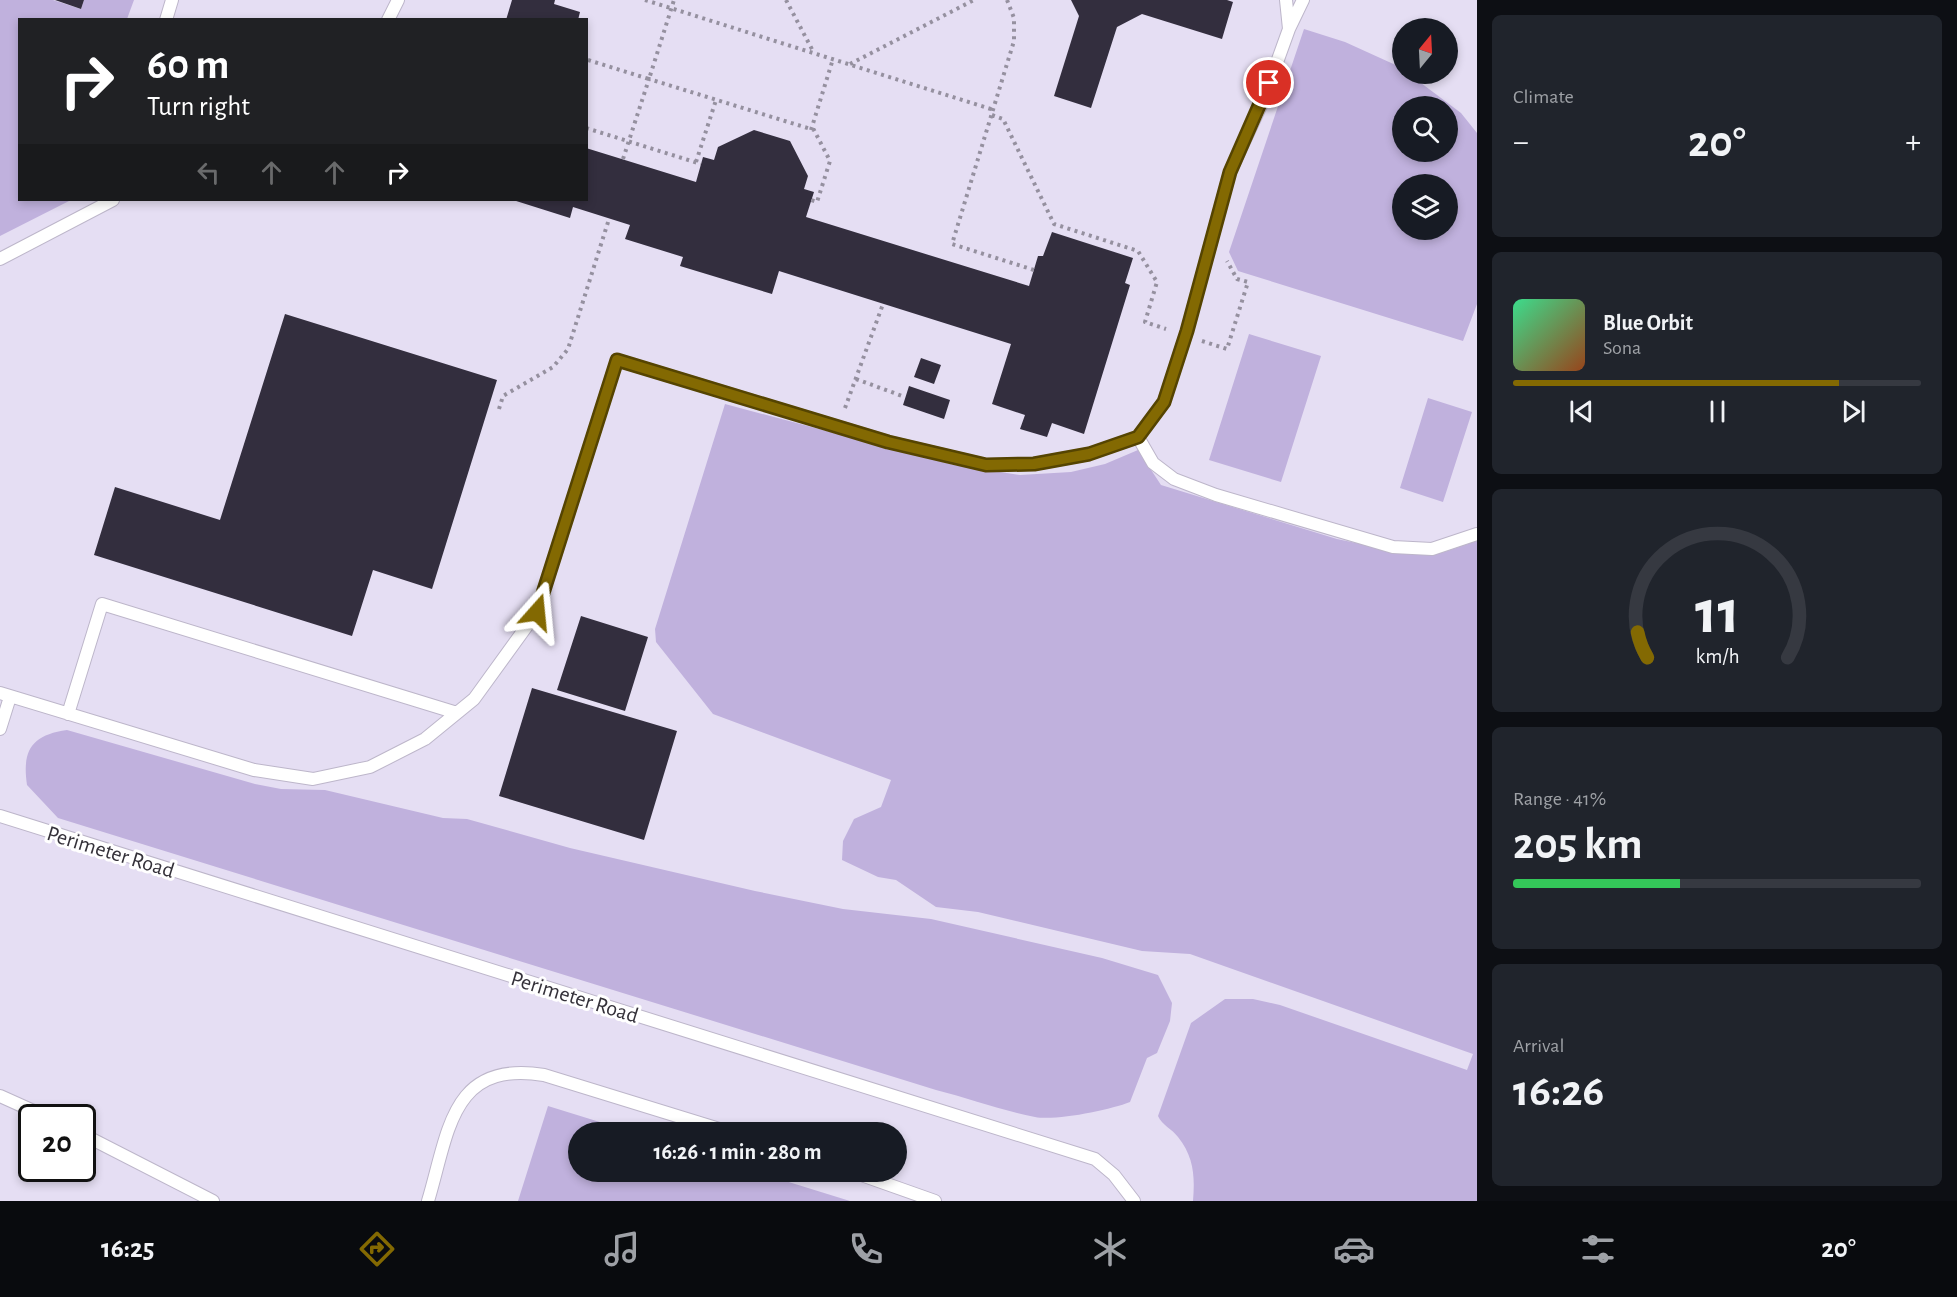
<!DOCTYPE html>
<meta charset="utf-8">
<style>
:root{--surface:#171b24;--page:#20242c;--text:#f1f3f6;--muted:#9ea1a6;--line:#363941;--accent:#836902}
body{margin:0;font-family:"Alegreya Sans",sans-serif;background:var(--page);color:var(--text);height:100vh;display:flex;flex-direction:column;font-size:22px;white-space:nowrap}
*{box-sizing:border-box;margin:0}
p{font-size:20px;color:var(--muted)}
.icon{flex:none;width:33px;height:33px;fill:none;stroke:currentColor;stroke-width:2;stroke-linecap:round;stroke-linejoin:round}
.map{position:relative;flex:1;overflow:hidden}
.side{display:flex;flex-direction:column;gap:15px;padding:15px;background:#0d0f14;width:480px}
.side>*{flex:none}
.top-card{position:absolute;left:18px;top:18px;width:570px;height:183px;border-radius:0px;box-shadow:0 3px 9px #0003;background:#202124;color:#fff;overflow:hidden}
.needle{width:39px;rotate:18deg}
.tools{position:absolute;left:1392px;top:18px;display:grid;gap:12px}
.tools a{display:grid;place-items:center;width:66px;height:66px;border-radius:50%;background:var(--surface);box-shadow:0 3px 9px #0003;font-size:30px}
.speed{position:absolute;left:18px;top:1104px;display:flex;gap:12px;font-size:30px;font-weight:700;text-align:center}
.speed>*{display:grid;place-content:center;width:78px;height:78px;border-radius:50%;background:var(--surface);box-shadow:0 3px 9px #0003;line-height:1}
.speed .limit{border:3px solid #111;border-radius:9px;background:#fff;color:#111}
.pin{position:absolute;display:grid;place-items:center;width:51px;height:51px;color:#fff;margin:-26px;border:3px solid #fff;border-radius:50%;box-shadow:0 2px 6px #0007}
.me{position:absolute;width:66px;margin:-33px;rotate:18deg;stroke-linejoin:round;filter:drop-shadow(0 0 4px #0008)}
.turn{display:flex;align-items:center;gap:21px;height:126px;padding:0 30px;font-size:27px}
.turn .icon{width:78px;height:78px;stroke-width:2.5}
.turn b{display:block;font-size:42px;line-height:51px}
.lanes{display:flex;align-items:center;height:57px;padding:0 30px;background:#0003;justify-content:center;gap:30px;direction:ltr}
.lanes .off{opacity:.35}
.big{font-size:45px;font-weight:700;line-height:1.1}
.side .card{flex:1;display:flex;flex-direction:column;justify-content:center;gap:9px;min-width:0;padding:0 21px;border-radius:9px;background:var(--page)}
.side .dial{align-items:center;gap:0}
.dial svg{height:156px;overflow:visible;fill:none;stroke:var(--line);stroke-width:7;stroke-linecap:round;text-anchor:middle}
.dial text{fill:var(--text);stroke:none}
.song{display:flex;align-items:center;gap:18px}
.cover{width:72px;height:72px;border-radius:9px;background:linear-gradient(135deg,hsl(150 70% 55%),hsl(20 70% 35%))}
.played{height:6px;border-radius:3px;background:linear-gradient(90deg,var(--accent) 80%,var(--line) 80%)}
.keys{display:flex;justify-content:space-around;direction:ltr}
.heat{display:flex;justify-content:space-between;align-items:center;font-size:33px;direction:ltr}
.charge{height:9px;border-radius:4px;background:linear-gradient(90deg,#34c759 41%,var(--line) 0)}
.trip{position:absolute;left:568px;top:1122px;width:339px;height:60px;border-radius:30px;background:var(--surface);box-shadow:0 3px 9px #0003;font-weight:700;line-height:60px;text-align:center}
.menu{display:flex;height:96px;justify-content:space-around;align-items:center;background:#090b0e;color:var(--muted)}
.menu .icon{width:42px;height:42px}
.menu .current{color:var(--accent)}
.menu b{font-size:27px;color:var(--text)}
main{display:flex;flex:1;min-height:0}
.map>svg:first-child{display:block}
.green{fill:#c0b1dd;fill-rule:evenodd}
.building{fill:#332e3e}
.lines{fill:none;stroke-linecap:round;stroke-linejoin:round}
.lane-casing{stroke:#bdb6ca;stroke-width:14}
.path{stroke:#95909f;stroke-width:4;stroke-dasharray:3 4.5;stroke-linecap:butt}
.lane{stroke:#fff;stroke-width:12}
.route-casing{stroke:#554401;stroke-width:15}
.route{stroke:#836902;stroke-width:10}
.labels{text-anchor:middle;stroke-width:6;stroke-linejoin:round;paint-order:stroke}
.street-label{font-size:22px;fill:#343139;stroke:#fff}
</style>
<main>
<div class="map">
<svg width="1477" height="1201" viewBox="0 0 1477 1201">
<rect width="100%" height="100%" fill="#e5def3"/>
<path class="green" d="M0,0h53l28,9 3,-9h50l-7,19 -107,1v180h51l-71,36z
M1304,29l41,13 55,25 2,7h7l52,39 16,20v171l-14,37 -225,-70 -9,-19zM1448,106v46h-46v-46zM1448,184v46h-46v-46z
M1249,334l72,22 -40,126 -72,-22z
M1428,398l44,14 -29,90 -43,-14z
M725,404l229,61 66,10 51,-3 34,-8 33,-14 23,35 176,54 77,16 27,-2 36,-12v660h-284c2,-24 1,-44 -15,-64 -6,-8 -16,-12 -20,-21l33,-93 34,-24h28l27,6 187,65 6,-16 -283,-100 -48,-3 -164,-39 -42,-5 -40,-27 -18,-3 -36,-17 1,-19 11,-22 27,-12 10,-27 -178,-66 -57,-72 -1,-13z
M67,730l188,54 26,5 44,1 118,28 24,1 103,29 185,43 88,18 88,10 171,39 56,17 14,28 -2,18 -13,32 -10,5 -17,44c-20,8 -74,19 -95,15 -33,-6 -66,-19 -99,-27l-878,-272 -31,-33c-5,-34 4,-50 40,-55z
M548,1106l84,26h-53v40h177l94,29h-332z"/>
<path class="building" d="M55,0h29l-3,9z
M512,0h43l-1,4 26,8 -2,8h-72z
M1071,0h156l6,2 -11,37 -80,-25 -25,13 -26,81 -37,-12 25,-80z
M754,130l36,11 18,35 -4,13 10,3 -8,25 223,69 9,-30h5l9,-24 81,26 -8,25 5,2 -46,149 -32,-11 -5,14 -27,-8 5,-14 -33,-11 19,-60 -232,-73 -7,23 -92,-28 3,-9 -58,-18 5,-14 -57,-18 -3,11 -57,-18h73v-52l110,34 7,-25 11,3 4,-13z
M285,314l212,66 -65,209 -59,-19 -21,66 -258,-81 21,-68 105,33z
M921,358l20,7 -7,19 -20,-7z
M909,386l41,14 -6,19 -41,-14z
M581,616l67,21 -23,74 -68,-21z
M532,688l145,43 -33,109 -145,-44z"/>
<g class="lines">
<g class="lane-casing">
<path id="lane" d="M166,20l6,-20
M388,20l10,-20
M1289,29l14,-29
M0,259l113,-59
M1138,437l15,26 21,16 42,16 177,52 39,2 45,-15
M0,693l254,77 59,9 57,-12 55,-28 49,-40 63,-87 80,-252 272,82 97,23 48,-1 55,-10 49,-17 26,-35 23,-71 43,-159 33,-71 26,-72 -3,-29
M68,714l34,-110 355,109
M0,729l10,-32
M0,816l1095,343 19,16 20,26
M0,1096l49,22
M82,1134l131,67
M853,1172l82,29
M428,1201c21,-70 23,-141 116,-126l185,57"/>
</g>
<path class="path" d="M645,0l349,110
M786,0l28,53
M1007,0l7,18v23l-62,203 82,26
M588,60l61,19 25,-79
M850,64l124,-64
M992,115l11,4 51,105 84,27 19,31 -12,40 21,7
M586,128l115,36
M811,130l22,-71
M623,159l26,-80 165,51 16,31 -13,41 -6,-2
M696,162l20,-62
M1202,341l25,8 21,-67 -11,-3 -10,-18
M856,379l49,18
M845,408l38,-104
M499,409l4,-13 50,-29 15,-18 41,-130"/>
<use href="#lane" class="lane"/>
</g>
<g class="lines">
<g class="route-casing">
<path id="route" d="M537,612l80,-252 271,82 98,23 48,-1 55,-10 49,-17 26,-35 23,-71 43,-159 39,-89"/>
</g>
<use href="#route" class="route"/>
</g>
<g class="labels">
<g class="street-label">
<text transform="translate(111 851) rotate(17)" y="8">Perimeter Road</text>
<text transform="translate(575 996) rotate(17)" y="8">Perimeter Road</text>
</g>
</g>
</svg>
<div class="tools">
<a><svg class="needle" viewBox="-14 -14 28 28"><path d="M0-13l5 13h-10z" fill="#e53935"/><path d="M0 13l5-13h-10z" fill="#9ea1a6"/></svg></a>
<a><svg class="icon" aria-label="search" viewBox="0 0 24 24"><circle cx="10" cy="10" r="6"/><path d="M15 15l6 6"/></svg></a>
<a><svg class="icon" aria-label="layers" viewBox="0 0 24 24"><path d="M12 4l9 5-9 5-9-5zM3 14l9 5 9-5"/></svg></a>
</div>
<div class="speed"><div class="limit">20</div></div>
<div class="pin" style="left:1269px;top:83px;background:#d93025"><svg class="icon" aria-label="arrive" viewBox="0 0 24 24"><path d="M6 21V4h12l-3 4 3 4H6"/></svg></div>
<svg class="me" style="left:537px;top:612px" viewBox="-20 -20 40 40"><path d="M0-17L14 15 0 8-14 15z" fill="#836902" stroke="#fff" stroke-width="4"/></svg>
<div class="trip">16:26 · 1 min · 280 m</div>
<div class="top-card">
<div class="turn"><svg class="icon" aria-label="right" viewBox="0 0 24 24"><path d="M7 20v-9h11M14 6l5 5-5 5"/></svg><div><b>60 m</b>Turn right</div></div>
<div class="lanes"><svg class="icon off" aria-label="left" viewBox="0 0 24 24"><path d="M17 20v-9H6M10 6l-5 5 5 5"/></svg><svg class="icon off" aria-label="ahead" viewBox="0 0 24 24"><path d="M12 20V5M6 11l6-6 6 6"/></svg><svg class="icon off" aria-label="ahead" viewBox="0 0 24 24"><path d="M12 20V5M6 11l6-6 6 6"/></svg><svg class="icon" aria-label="right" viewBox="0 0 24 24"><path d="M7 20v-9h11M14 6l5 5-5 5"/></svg></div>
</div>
</div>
<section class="side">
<div class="card"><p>Climate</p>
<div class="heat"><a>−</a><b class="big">20°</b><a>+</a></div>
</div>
<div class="card">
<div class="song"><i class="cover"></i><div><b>Blue Orbit</b><p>Sona</p></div></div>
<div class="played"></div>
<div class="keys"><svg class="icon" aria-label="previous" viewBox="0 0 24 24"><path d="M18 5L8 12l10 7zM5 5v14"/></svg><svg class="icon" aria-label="pause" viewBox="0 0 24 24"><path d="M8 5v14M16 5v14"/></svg><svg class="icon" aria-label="next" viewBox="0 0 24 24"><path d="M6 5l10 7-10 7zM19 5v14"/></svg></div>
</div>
<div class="card dial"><svg viewBox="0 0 100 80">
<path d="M14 69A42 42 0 1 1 86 69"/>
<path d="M14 69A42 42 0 0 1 9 56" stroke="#836902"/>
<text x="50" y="56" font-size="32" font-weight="700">11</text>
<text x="50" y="72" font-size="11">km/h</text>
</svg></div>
<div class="card"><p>Range · 41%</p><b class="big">205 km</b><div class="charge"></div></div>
<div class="card"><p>Arrival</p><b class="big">16:26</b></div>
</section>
</main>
<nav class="menu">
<b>16:25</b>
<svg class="icon current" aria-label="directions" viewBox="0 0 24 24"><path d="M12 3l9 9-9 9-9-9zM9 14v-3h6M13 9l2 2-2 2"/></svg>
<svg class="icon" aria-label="music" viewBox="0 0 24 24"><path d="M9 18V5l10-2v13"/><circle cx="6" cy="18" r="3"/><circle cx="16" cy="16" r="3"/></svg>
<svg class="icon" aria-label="phone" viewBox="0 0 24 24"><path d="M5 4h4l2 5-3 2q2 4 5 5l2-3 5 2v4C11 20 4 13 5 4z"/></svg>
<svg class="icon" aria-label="climate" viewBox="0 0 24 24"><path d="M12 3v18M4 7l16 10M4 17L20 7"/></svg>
<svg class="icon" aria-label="car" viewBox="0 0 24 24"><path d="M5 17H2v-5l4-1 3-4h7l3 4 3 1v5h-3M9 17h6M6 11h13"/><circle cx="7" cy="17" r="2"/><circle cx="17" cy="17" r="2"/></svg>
<svg class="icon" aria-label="filters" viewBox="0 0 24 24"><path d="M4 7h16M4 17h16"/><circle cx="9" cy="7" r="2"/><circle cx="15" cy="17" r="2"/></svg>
<b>20°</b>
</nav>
